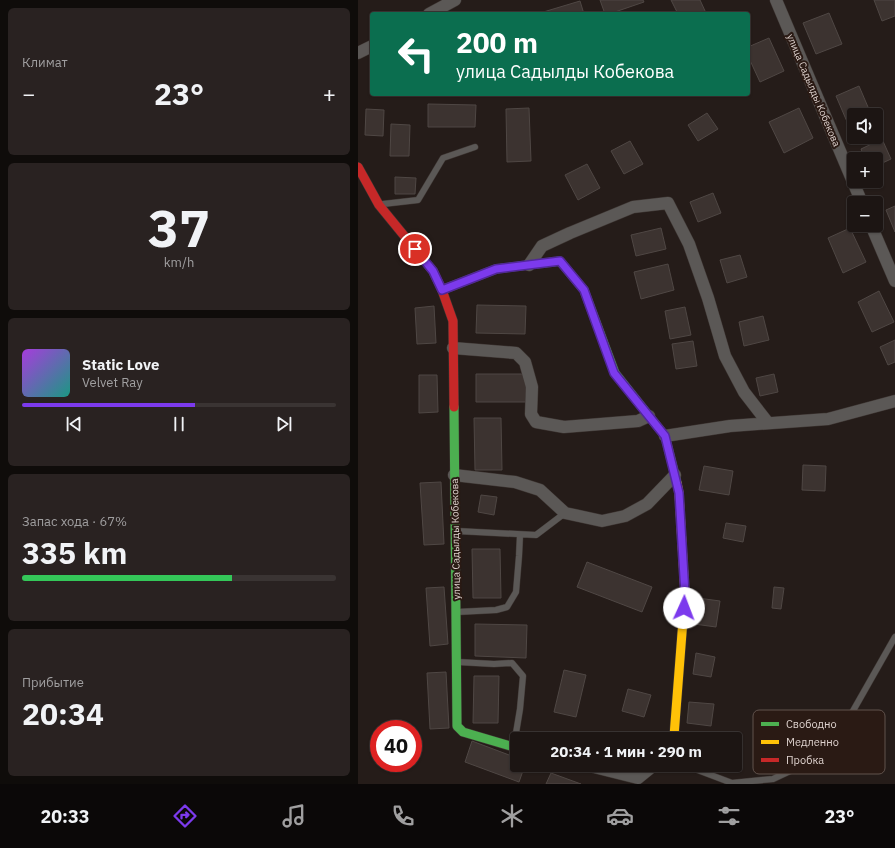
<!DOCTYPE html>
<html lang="ru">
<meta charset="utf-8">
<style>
:root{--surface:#1c1513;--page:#292221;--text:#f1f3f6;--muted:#a09fa0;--line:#3a3433;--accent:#7c3aed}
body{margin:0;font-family:"IBM Plex Sans",sans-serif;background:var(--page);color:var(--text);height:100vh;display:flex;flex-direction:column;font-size:15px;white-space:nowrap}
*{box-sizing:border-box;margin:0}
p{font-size:13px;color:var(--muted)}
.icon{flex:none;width:22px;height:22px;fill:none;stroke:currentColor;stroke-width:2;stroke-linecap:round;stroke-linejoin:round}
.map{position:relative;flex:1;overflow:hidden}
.sheet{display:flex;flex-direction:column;gap:8px;padding:8px;background:#0f0c0a;width:358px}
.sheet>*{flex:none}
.hud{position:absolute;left:12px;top:12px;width:380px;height:84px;border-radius:4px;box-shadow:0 1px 3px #0004,0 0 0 1px var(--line);background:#0b6e4f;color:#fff;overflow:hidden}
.fabs{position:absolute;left:489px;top:108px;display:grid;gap:8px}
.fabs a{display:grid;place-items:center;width:36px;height:36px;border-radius:4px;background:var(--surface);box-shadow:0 1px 3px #0004,0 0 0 1px var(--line);font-size:20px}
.speed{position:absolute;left:12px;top:720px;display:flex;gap:8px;font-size:20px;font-weight:700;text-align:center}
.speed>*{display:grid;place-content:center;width:52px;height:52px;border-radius:50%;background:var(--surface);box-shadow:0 1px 3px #0004,0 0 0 1px var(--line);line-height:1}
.speed .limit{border:6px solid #d22;background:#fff;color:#111}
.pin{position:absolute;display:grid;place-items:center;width:34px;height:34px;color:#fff;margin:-17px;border:2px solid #fff;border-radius:50%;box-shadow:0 1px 4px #0007}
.me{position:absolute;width:44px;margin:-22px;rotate:2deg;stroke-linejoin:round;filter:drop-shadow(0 0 3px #0008)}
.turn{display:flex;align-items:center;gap:14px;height:84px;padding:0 20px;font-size:18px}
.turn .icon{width:52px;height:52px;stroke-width:2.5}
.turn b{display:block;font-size:28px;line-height:34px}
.big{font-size:30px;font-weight:800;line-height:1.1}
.sheet .card{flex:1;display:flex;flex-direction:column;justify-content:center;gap:6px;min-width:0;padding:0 14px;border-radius:6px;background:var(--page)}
.sheet .dial{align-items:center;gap:0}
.dial b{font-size:52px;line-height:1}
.song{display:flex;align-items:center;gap:12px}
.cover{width:48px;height:48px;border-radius:6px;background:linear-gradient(135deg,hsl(280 70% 55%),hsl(170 70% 35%))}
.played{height:4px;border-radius:2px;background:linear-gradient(90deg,var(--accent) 55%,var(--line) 55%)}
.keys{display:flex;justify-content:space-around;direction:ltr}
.heat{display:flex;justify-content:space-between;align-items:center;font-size:22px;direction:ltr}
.charge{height:6px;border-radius:3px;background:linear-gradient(90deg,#34c759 67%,var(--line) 0)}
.trip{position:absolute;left:152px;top:732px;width:232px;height:40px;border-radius:4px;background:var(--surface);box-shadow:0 1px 3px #0004,0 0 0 1px var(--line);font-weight:800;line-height:40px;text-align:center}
.dock{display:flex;height:64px;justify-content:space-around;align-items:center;background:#0b0808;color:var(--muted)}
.dock .icon{width:28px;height:28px}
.dock .on{color:var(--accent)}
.dock b{font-size:18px;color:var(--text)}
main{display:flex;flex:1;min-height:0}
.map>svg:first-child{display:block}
.building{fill:#3c3330;stroke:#4f4744}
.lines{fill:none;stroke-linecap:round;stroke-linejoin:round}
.lane-casing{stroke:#3e3633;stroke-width:7}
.street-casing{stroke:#3e3633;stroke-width:13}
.fast-casing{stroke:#3e3633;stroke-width:10}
.slow-casing{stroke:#3e3633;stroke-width:10}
.jam-casing{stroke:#3e3633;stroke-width:10}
.lane{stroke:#5b5856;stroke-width:6}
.street{stroke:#5b5856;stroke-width:12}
.fast{stroke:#4caf50;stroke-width:9}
.slow{stroke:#ffc107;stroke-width:9}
.jam{stroke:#c62828;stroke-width:9}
.route-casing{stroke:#51269a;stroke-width:10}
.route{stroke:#7c3aed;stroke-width:7}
.labels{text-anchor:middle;stroke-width:4;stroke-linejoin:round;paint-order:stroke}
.street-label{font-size:10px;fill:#dfd3cf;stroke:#2a1a14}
.key{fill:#2a1a14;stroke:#60524c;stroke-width:1}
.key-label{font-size:11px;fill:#dfd3cf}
</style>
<main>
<section class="sheet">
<div class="card"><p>Климат</p>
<div class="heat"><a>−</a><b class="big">23°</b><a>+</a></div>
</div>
<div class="card dial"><b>37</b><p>km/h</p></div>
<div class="card">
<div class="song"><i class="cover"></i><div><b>Static Love</b><p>Velvet Ray</p></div></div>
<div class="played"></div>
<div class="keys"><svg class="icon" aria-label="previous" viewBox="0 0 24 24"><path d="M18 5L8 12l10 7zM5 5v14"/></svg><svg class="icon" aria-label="pause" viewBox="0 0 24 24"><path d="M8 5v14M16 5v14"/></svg><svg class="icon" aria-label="next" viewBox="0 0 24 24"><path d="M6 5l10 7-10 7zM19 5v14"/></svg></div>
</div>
<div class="card"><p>Запас хода · 67%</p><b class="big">335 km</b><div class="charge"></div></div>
<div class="card"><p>Прибытие</p><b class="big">20:34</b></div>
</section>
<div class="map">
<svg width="537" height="784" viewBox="0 0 537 784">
<rect width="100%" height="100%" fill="#251c19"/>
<path class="building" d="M242,0h43l1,2 -35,12h-4z
M313,0h29l6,13 -28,1z
M516,0h21v16l-13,5z
M222,1l4,13h-43l-1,-1z
M471,13l13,31 -26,10 -13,-31z
M411,38l15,33 -24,11 -12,-26v-9z
M501,86l12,28 -17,1v7l-6,2 -12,-28z
M70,104l48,1 -1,22h-47z
M171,108l2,53 -24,1 -1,-53z
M441,108l14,30 -29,15 -15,-31z
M8,109l18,1 -1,26 -18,-1z
M349,113l11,16 -20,12 -10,-16z
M33,124l19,1 -1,31h-19z
M524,139l9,20 -15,7v-7h-11l-4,-10z
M272,141l13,23 -19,10 -13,-23z
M229,164l13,24 -22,12 -13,-25z
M37,177l21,1 -1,16h-20z
M355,193l8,20 -23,9 -8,-20z
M537,206v26l-9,-22z
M303,228l5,21 -30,7 -5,-21z
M492,228l16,34 -23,11 -15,-35z
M382,255l7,22 -20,6 -7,-23z
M310,264l6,26 -33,9 -7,-27z
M521,291l15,31 -22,10 -14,-30z
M119,305l49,1 -1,28 -49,-1z
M76,306l2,37 -19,1 -2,-36z
M327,307l6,28 -21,4 -5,-28z
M405,316l6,24 -25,6 -5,-24z
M537,340v22l-7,3 -8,-18z
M335,341l4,25 -21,3 -4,-25z
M118,374h50v28h-50z
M416,374l4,18 -18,4 -4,-18z
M61,375h18l1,37 -19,1z
M116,418h27l1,52h-27z
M445,465l23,1 -1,25 -23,-1z
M346,466l29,5 -4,24 -30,-5z
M83,482l3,62 -20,1 -4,-62z
M123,495l16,2 -3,18 -16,-3z
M368,523l20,3 -3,16 -20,-4z
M114,549h28l1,49h-28z
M229,562l65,25 -10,25 -65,-25z
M86,587l4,57 -18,2 -4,-58z
M416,587l10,1 -3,21 -9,-1z
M340,598l22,3 -4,26 -22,-3z
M117,624l52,1 -1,33 -51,-2z
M338,653l19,4 -4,20 -18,-3z
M206,670l22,5 -10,42 -22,-5z
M88,672l3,56 -19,1 -3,-56z
M116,676h25l-1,47h-25z
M270,689l23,6 -7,22 -22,-6z
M331,702l25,2 -3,22 -24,-3z
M114,741l45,17v7h8l-6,17 -54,-20z
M193,773l30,11h-35z"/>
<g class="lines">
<g class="lane-casing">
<path id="lane" d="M25,204l35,-4 25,-42 32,-11
M99,531l79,4 29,-22
M99,612l39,-2 11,-3 9,-15 3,-36 1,-21
M100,662l36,2 18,-1 11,13 -3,33 -6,36
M333,765l4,4 37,14 41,-4 47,-22 17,-18 58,-102"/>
</g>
<g class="street-casing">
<path id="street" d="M418,0l86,203
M71,14l26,-14
M0,53l14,-7
M513,225l24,56
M171,265l13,-19 28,-13 63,-26 35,-4 21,41 19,54 17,58 19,36 24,31
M95,348l63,5 9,9 7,25 -1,27 5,8 28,5 74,-6 11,-5
M307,436l65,-10 98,-7 67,-18
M96,475l61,7 25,8 25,23 37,8 23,-5 22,-12 28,-29
M228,765l52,13 16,-13"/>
</g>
<g class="fast-casing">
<path id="fast" d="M84,290l54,-21 64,-8 24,29 31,83 50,63 12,47
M96,407l3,319 6,6 54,16"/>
</g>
<g class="slow-casing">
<path id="slow" d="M314,739l2,-3 11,-142 -6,-101 -2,-10"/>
</g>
<g class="jam-casing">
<path id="jam" d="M0,167l21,38 54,66 9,19 11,31 1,86"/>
</g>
<use href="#lane" class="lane"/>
<use href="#street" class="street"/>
<use href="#fast" class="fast"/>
<use href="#slow" class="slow"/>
<use href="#jam" class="jam"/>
</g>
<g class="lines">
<g class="route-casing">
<path id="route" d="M57,249l18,22 9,19 54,-21 64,-8 24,29 30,83 51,63 14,57 6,101 -1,14"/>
</g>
<use href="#route" class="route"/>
</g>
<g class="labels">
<g class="street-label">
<text transform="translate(456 90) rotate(67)" y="4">улица Садылды Кобекова</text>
<text transform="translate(97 539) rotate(-91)" y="4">улица Садылды Кобекова</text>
</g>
</g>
<rect x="395" y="710" width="132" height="64" rx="6" class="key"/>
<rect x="403" y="722" width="18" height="4" fill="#4caf50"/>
<rect x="403" y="740" width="18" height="4" fill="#ffc107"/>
<rect x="403" y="758" width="18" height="4" fill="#c62828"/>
<g class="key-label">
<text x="428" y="728">Свободно</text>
<text x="428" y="746">Медленно</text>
<text x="428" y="764">Пробка</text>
</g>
</svg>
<div class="fabs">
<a><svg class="icon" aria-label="sound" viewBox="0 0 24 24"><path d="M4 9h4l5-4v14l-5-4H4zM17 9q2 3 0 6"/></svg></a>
<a>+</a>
<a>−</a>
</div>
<div class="speed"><div class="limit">40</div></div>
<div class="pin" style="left:57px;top:249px;background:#d93025"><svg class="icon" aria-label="arrive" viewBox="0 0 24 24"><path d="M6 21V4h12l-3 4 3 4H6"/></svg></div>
<svg class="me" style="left:326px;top:608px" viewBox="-20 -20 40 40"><circle r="19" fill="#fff"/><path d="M0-13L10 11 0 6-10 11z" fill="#7c3aed"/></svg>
<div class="trip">20:34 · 1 мин · 290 m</div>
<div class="hud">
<div class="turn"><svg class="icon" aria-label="left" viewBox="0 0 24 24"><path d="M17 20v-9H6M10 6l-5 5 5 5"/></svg><div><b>200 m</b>улица Садылды Кобекова</div></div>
</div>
</div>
</main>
<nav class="dock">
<b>20:33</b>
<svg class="icon on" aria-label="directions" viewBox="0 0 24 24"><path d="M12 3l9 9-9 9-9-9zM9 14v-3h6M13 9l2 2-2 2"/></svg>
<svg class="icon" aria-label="music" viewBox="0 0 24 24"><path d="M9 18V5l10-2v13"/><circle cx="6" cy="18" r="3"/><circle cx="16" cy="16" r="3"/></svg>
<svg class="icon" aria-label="phone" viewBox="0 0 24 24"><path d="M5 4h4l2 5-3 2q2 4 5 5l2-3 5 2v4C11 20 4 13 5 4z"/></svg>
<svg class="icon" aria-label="climate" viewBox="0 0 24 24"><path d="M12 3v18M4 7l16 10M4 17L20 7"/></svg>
<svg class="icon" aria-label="car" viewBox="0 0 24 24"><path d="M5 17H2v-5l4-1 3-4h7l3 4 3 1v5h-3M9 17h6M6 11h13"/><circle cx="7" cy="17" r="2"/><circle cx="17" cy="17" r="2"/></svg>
<svg class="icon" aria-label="filters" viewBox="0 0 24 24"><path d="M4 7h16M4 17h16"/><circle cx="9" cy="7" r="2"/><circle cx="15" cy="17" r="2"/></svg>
<b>23°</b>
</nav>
